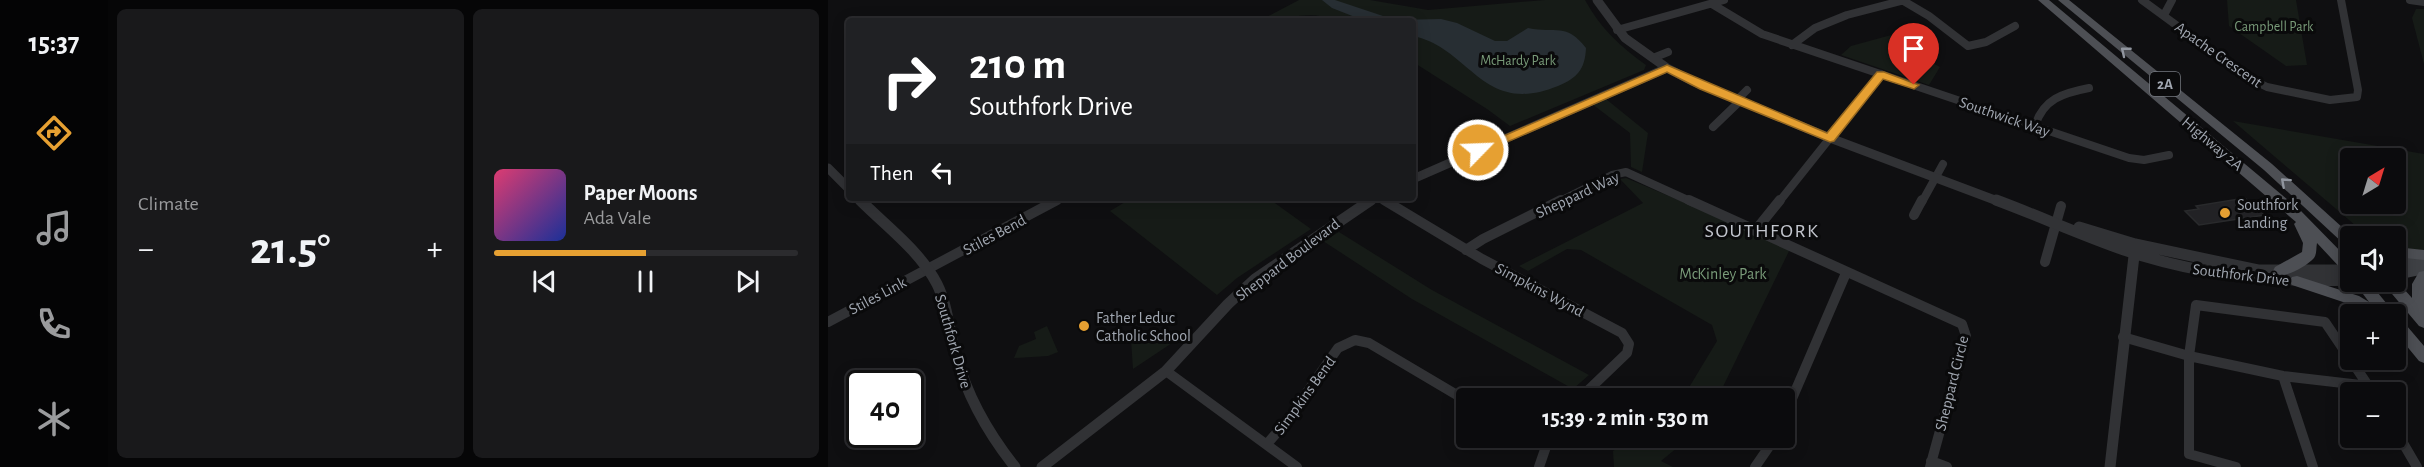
<!DOCTYPE html>
<meta charset="utf-8">
<style>
:root{--surface:#0b0b0d;--page:#19191b;--text:#f1f3f6;--muted:#9a9b9d;--line:#2b2b2e;--accent:#e6a032}
body{margin:0;font-family:"Alegreya Sans",sans-serif;background:var(--page);color:var(--text);height:100vh;display:flex;flex-direction:column;font-size:22px;white-space:nowrap}
*{box-sizing:border-box;margin:0}
p{font-size:20px;color:var(--muted)}
.icon{flex:none;width:33px;height:33px;fill:none;stroke:currentColor;stroke-width:2;stroke-linecap:round;stroke-linejoin:round}
.map{position:relative;flex:1;overflow:hidden}
.drawer{display:flex;flex-direction:column;gap:9px;padding:9px;background:#060607;width:720px}
.drawer>*{flex:none}
.guide{position:absolute;left:18px;top:18px;width:570px;height:183px;border-radius:6px;box-shadow:0 3px 15px #0003,0 0 0 2px var(--line);background:#202124;color:#fff;overflow:hidden}
.needle{width:39px;rotate:38deg}
.controls{position:absolute;left:1512px;top:148px;display:grid;gap:12px}
.controls a{display:grid;place-items:center;width:66px;height:66px;border-radius:6px;background:var(--surface);box-shadow:0 3px 15px #0003,0 0 0 2px var(--line);font-size:30px}
.speed{position:absolute;left:18px;top:370px;display:flex;gap:12px;font-size:30px;font-weight:700;text-align:center}
.speed>*{display:grid;place-content:center;width:78px;height:78px;border-radius:50%;background:var(--surface);box-shadow:0 3px 15px #0003,0 0 0 2px var(--line);line-height:1}
.speed .limit{border:3px solid #111;border-radius:9px;background:#fff;color:#111}
.pin{position:absolute;display:grid;place-items:center;width:51px;height:51px;color:#fff;margin:-62px -26px;border-radius:50% 50% 50% 0;rotate:-45deg;box-shadow:0 0 6px #0007}
.pin .icon{rotate:45deg}
.me{position:absolute;width:66px;margin:-33px;rotate:66deg;stroke-linejoin:round;filter:drop-shadow(0 0 4px #0008)}
.turn{display:flex;align-items:center;gap:21px;height:126px;padding:0 24px;font-size:27px}
.turn .icon{width:78px;height:78px;stroke-width:2.5}
.turn b{display:block;font-size:42px;line-height:51px}
.then{display:flex;align-items:center;height:57px;padding:0 24px;background:#0003;gap:12px;font-size:22px}
.big{font-size:45px;font-weight:700;line-height:1.1}
.drawer .widget{flex:1;display:flex;flex-direction:column;justify-content:center;gap:9px;min-width:0;padding:0 21px;border-radius:9px;background:var(--page)}
.song{display:flex;align-items:center;gap:18px}
.cover{width:72px;height:72px;border-radius:9px;background:linear-gradient(135deg,hsl(340 70% 55%),hsl(230 70% 35%))}
.played{height:6px;border-radius:3px;background:linear-gradient(90deg,var(--accent) 50%,var(--line) 50%)}
.keys{display:flex;justify-content:space-around;direction:ltr}
.heat{display:flex;justify-content:space-between;align-items:center;font-size:33px;direction:ltr}
.drawer .tiles{flex:1;display:grid;gap:9px;grid-template-columns:repeat(2,1fr)}
.trip{position:absolute;left:628px;top:388px;width:339px;height:60px;border-radius:6px;background:var(--surface);box-shadow:0 3px 15px #0003,0 0 0 2px var(--line);font-weight:700;line-height:60px;text-align:center}
main{display:flex;flex:1;min-height:0}
.dock{display:flex;flex-direction:column;width:108px;justify-content:space-around;align-items:center;background:#040405;color:var(--muted)}
.dock .icon{width:42px;height:42px}
.dock .on{color:var(--accent)}
.dock b{font-size:27px;color:var(--text)}
.map>svg:first-child{display:block}
.green{fill:#161b17;fill-rule:evenodd}
.water{fill:#272e33}
.building{fill:#222225;stroke:#292a2c;stroke-width:1.5}
.lines{fill:none;stroke-linecap:round;stroke-linejoin:round}
.minor-far1{stroke:#313235;stroke-width:8}
.minor{stroke:#313235;stroke-width:10}
.tertiary-far1{stroke:#313235;stroke-width:9}
.tertiary{stroke:#313235;stroke-width:11}
.secondary{stroke:#3f4145;stroke-width:14}
.primary{fill:#4d4f54;fill-rule:evenodd}
.oneway{stroke:#90959e}
.route{fill:#e6a032;stroke:#966820;stroke-width:1.5}
.poi-dot{fill:#e6a032;stroke:#0a0a0b;stroke-width:2}
.labels{text-anchor:middle;stroke-width:6;stroke-linejoin:round;paint-order:stroke}
.far-park-label{font-size:14px;fill:#799b79;stroke:#0a0a0b}
.shield{fill:#0a0a0b;stroke:#74787f;stroke-width:1.5}
.shield-label{font-size:15px;font-weight:bold;fill:#a1a7b1}
.street-label{font-size:16px;fill:#a1a7b1;stroke:#0a0a0b}
.poi-label{font-size:16px;fill:#a1a7b1;stroke:#0a0a0b;text-anchor:start}
.park-label{font-size:16px;fill:#799b79;stroke:#0a0a0b}
.quarter-label{font-size:20px;letter-spacing:1.5px;fill:#c2c5cd;stroke:#0a0a0b}
</style>
<main>
<nav class="dock">
<b>15:37</b>
<svg class="icon on" aria-label="directions" viewBox="0 0 24 24"><path d="M12 3l9 9-9 9-9-9zM9 14v-3h6M13 9l2 2-2 2"/></svg>
<svg class="icon" aria-label="music" viewBox="0 0 24 24"><path d="M9 18V5l10-2v13"/><circle cx="6" cy="18" r="3"/><circle cx="16" cy="16" r="3"/></svg>
<svg class="icon" aria-label="phone" viewBox="0 0 24 24"><path d="M5 4h4l2 5-3 2q2 4 5 5l2-3 5 2v4C11 20 4 13 5 4z"/></svg>
<svg class="icon" aria-label="climate" viewBox="0 0 24 24"><path d="M12 3v18M4 7l16 10M4 17L20 7"/></svg>
</nav>
<section class="drawer">
<div class="tiles">
<div class="widget"><p>Climate</p>
<div class="heat"><a>−</a><b class="big">21.5°</b><a>+</a></div>
</div>
<div class="widget">
<div class="song"><i class="cover"></i><div><b>Paper Moons</b><p>Ada Vale</p></div></div>
<div class="played"></div>
<div class="keys"><svg class="icon" aria-label="previous" viewBox="0 0 24 24"><path d="M18 5L8 12l10 7zM5 5v14"/></svg><svg class="icon" aria-label="pause" viewBox="0 0 24 24"><path d="M8 5v14M16 5v14"/></svg><svg class="icon" aria-label="next" viewBox="0 0 24 24"><path d="M6 5l10 7-10 7zM19 5v14"/></svg></div>
</div>
</div>
</section>
<div class="map">
<svg width="1596" height="467" viewBox="0 0 1596 467">
<rect width="100%" height="100%" fill="#0f0f11"/>
<path class="green" d="M471,0h71l58,10 117,-10h40c15,28 36,47 61,65l-2,5 -134,56 -23,-17 -74,-47v-41h-78c-25,-13 -50,0 -76,0z
M1399,0h69l11,65 -21,1 -57,-40z
M1588,9h8v55l-12,-46z
M1067,34l32,26 13,7 -11,18 -88,-30 10,-9z
M778,99l42,34 -6,39 -11,-5 -1,-34 -38,-29z
M1405,121l191,33v96l-7,2 -21,-7v-8h-27zM1522,159h46v45h-46z
M798,178l165,69 -74,152h-35l35,-58 -5,-16 -131,-75 -14,-1 -39,22 -9,-5 124,-63 -23,-24z
M304,198h136l43,31 -74,49 -20,17 -107,-84z
M511,232l93,58 157,85 -16,14 -161,-90 -89,-58z
M219,326l11,26 -10,4 -34,2 5,-12 17,-7 -2,-7z
M348,331l2,8 -45,30 -2,-29z
M804,438h57l-28,23 12,6h-59l-1,-16z"/>
<path class="water" d="M494,0h13l60,20 46,-1 16,4 38,18h12l21,-13c28,6 38,-6 58,20 -1,22 -9,30 -28,38 -76,31 -87,-38 -145,-50v-15h-48l-33,-13z"/>
<path class="building" d="M1417,198l20,17 -66,10 -14,-14 14,-2 -3,-3z"/>
<g class="lines">
<path class="minor-far1" d="M1074,0l27,16 39,30 18,-4 29,-16
M1314,0l105,77 20,10 63,13 27,-3 1,-7 -17,-90
M1582,0l14,2
M884,4l50,30 367,124 15,2 25,-5
M1336,15l8,-15
M789,30l107,-30
M964,45l23,-17 32,-13 58,-15
M825,58l15,-6
M909,100l10,-10
M1207,126c8,-27 28,-33 54,-38
M885,127l27,-26
M553,198l6,4
M226,202l7,-4
M730,202l54,-27 14,-3 66,30
M951,202l102,-128
M1094,202l21,-38"/>
<path class="minor" d="M556,200l98,59 140,74 7,11 -2,9 -48,46
M861,200l273,124 4,12 -36,131
M1086,215l8,-15
M927,231l25,-31
M638,250l17,-11 78,-39
M1217,262l16,-56
M0,322l229,-122
M1295,337l66,19 94,20 86,10
M1523,360l22,33
M338,371l131,96
M1455,376l30,91
M957,415l61,-142
M1568,431l21,36
M700,438l16,9
M439,444l19,-22 52,-74 17,-8 14,3 98,58
M1103,461l16,6
M711,467l10,-29
M927,467l20,-29
M1408,467l-47,-13v-98l7,-51 129,17 25,37"/>
<path class="tertiary-far1" d="M769,0l28,38 42,30 25,13 138,57 170,64
M0,168l21,21
M585,179l254,-111
M30,198l4,4
M541,202l5,-4"/>
<path class="tertiary" d="M32,200c26,26 60,51 77,84 11,22 12,47 19,71 11,41 32,78 59,112
M1168,200c43,16 85,35 128,50 74,25 149,33 226,30
M1251,227l56,17 123,26h92
M214,467l124,-96 62,-67 27,-25 116,-79
M1282,467l25,-220"/>
<path class="secondary" d="M1568,263l28,-6
M1568,273l28,-6"/>
<path class="primary" d="M1210,0h11l252,211 49,50v13l-5,-1 -28,-30c-1,5 0,11 -3,15 -7,8 -28,20 -39,17l-2,-4 2,-4 27,-15 1,-9 -9,-19 2,-2z
M1230,0h11l203,164 81,73h-3v10l-5,-2 -81,-75z
M1568,247l28,3v10l-28,-3z
M1596,271v57l-5,-2 -37,-44h14v-2l16,18v-14l7,-12z
M1469,276l62,20 10,6 -15,-20h15l27,33h-27l-20,-11 -57,-19 -2,-4 2,-4z
M1568,317l5,2 23,27v17l-5,-2 -23,-28z"/>
</g>
<defs><path id="oneway-chevron" d="M-2-3.5L2.5 0L-2 3.5" fill="none" stroke-width="1.6" stroke-linecap="round" stroke-linejoin="round" transform="scale(1.5)"/></defs>
<g class="oneway">
<use href="#oneway-chevron" transform="translate(1297 51) rotate(-141)"/>
<use href="#oneway-chevron" transform="translate(1457 182) rotate(-138)"/>
</g>
<path class="route" d="M839,65l160,68 50,-61h7l35,13 -5,4 -31,-10 -49,62 -4,1 -130,-53 -33,-17 -185,81h-9l-2,-3z"/>
<g class="poi-dot">
<circle cx="1397" cy="213" r="6"/>
<circle cx="256" cy="326" r="6"/>
</g>
<g class="labels">
<g class="far-park-label">
<text x="1446" y="31">Campbell Park</text>
<text x="690" y="65">McHardy Park</text>
</g>
<rect class="shield" x="1322" y="72" width="30" height="24" rx="4.5"/>
<g class="shield-label">
<text x="1337" y="89">2A</text>
</g>
<g class="street-label">
<text transform="translate(1391 54) rotate(35)" y="6">Apache Crescent</text>
<text transform="translate(1177 116) rotate(19)" y="6">Southwick Way</text>
<text transform="translate(1385 143) rotate(40)" y="6">Highway 2A</text>
<text transform="translate(749 194) rotate(-25)" y="6">Sheppard Way</text>
<text transform="translate(166 234) rotate(-28)" y="6">Stiles Bend</text>
<text transform="translate(459 259) rotate(-37)" y="6">Sheppard Boulevard</text>
<text transform="translate(1413 274) rotate(7)" y="6">Southfork Drive</text>
<text transform="translate(712 289) rotate(28)" y="6">Simpkins Wynd</text>
<text transform="translate(49 295) rotate(-28)" y="6">Stiles Link</text>
<text transform="translate(126 341) rotate(74)" y="6">Southfork Drive</text>
<text transform="translate(1123 383) rotate(-76)" y="6">Sheppard Circle</text>
<text transform="translate(476 395) rotate(-54)" y="6">Simpkins Bend</text>
</g>
<g class="poi-label">
<text x="1409" y="210">Southfork<tspan x="1409" dy="18">Landing</tspan></text>
<text x="268" y="323">Father Leduc<tspan x="268" dy="18">Catholic School</tspan></text>
</g>
<g class="park-label">
<text x="895" y="279">McKinley Park</text>
</g>
<g class="quarter-label">
<text x="934" y="237">SOUTHFORK</text>
</g>
</g>
</svg>
<div class="controls">
<a><svg class="needle" viewBox="-14 -14 28 28"><path d="M0-13l5 13h-10z" fill="#e53935"/><path d="M0 13l5-13h-10z" fill="#9a9b9d"/></svg></a>
<a><svg class="icon" aria-label="sound" viewBox="0 0 24 24"><path d="M4 9h4l5-4v14l-5-4H4zM17 9q2 3 0 6"/></svg></a>
<a>+</a>
<a>−</a>
</div>
<div class="speed"><div class="limit">40</div></div>
<div class="pin" style="left:1086px;top:85px;background:#d93025"><svg class="icon" aria-label="arrive" viewBox="0 0 24 24"><path d="M6 21V4h12l-3 4 3 4H6"/></svg></div>
<svg class="me" style="left:650px;top:150px" viewBox="-20 -20 40 40"><circle r="17" fill="#e6a032" stroke="#fff" stroke-width="3"/><path d="M0-11L8 9 0 5-8 9z" fill="#fff"/></svg>
<div class="trip">15:39 · 2 min · 530 m</div>
<div class="guide">
<div class="turn"><svg class="icon" aria-label="right" viewBox="0 0 24 24"><path d="M7 20v-9h11M14 6l5 5-5 5"/></svg><div><b>210 m</b>Southfork Drive</div></div>
<div class="then">Then<svg class="icon" aria-label="left" viewBox="0 0 24 24"><path d="M17 20v-9H6M10 6l-5 5 5 5"/></svg></div>
</div>
</div>
</main>
